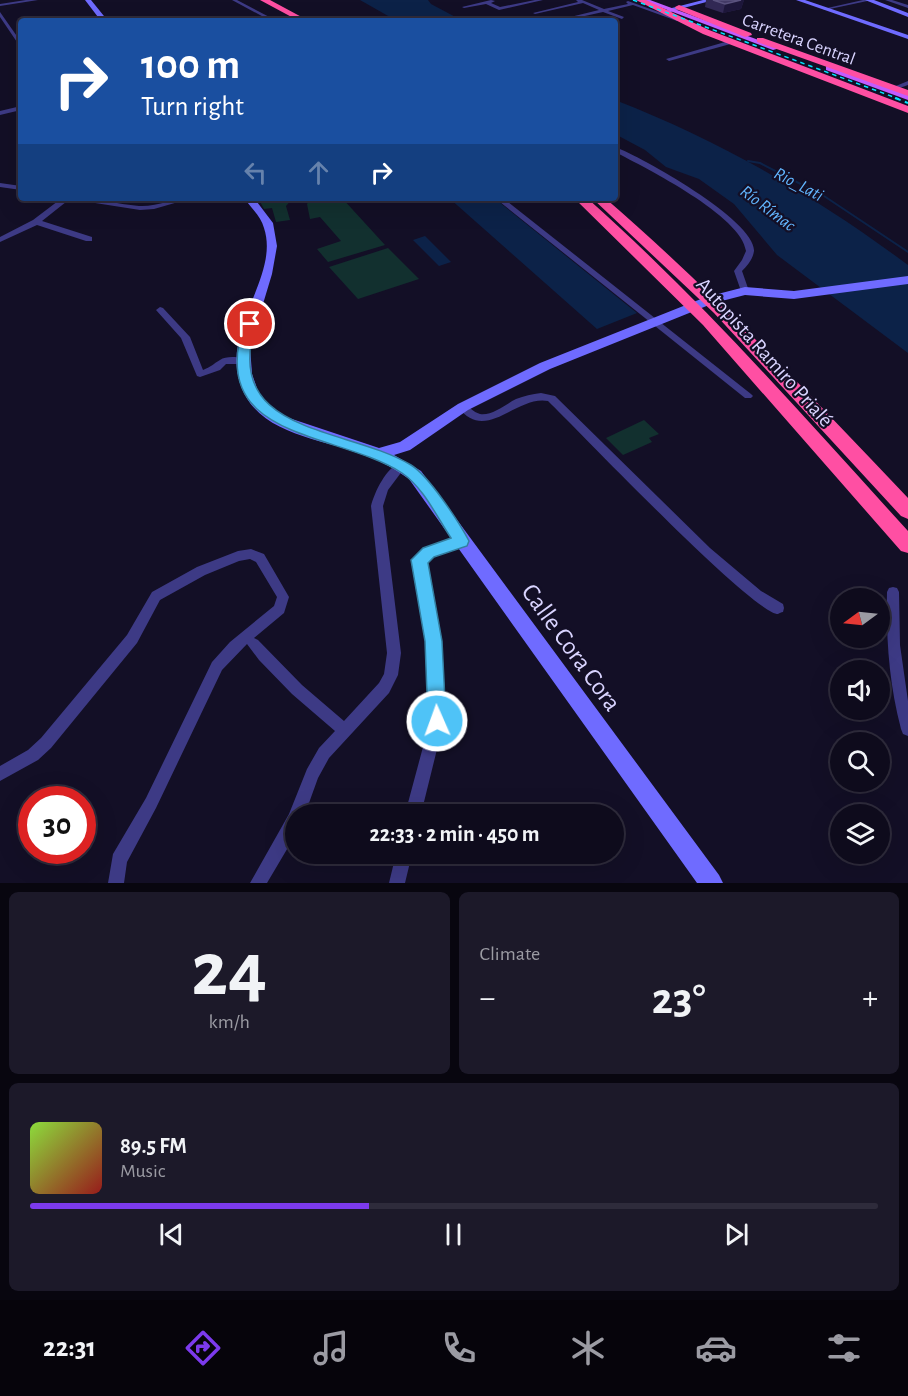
<!DOCTYPE html>
<meta charset="utf-8">
<style>
:root{--surface:#0e0b1c;--page:#1c1929;--text:#f1f3f6;--muted:#9b9ba3;--line:#2e2b3b;--accent:#7c3aed}
body{margin:0;font-family:"Alegreya Sans",sans-serif;background:var(--page);color:var(--text);height:100vh;display:flex;flex-direction:column;font-size:22px;white-space:nowrap}
*{box-sizing:border-box;margin:0}
p{font-size:20px;color:var(--muted)}
.icon{flex:none;width:33px;height:33px;fill:none;stroke:currentColor;stroke-width:2;stroke-linecap:round;stroke-linejoin:round}
.map{position:relative;height:883px;overflow:hidden}
.details{display:flex;flex-direction:column;gap:9px;padding:9px;background:#08060f;flex:1}
.details>*{flex:none}
.guide{position:absolute;left:18px;top:18px;width:600px;height:183px;border-radius:6px;box-shadow:0 6px 24px #0002,0 0 0 2px var(--line);background:#1a4fa0;color:#fff;overflow:hidden}
.needle{width:39px;rotate:255deg}
.controls{position:absolute;left:830px;top:588px;display:grid;gap:12px}
.controls a{display:grid;place-items:center;width:60px;height:60px;border-radius:50%;background:var(--surface);box-shadow:0 6px 24px #0002,0 0 0 2px var(--line);font-size:30px}
.speed{position:absolute;left:18px;top:786px;display:flex;gap:12px;font-size:30px;font-weight:700;text-align:center}
.speed>*{display:grid;place-content:center;width:78px;height:78px;border-radius:50%;background:var(--surface);box-shadow:0 6px 24px #0002,0 0 0 2px var(--line);line-height:1}
.speed .limit{border:9px solid #d22;background:#fff;color:#111}
.pin{position:absolute;display:grid;place-items:center;width:51px;height:51px;color:#fff;margin:-26px;border:3px solid #fff;border-radius:50%;box-shadow:0 2px 6px #0007}
.me{position:absolute;width:66px;margin:-33px;rotate:358deg;stroke-linejoin:round;filter:drop-shadow(0 0 4px #0008)}
.turn{display:flex;align-items:center;gap:21px;height:126px;padding:0 24px;font-size:27px}
.turn .icon{width:78px;height:78px;stroke-width:2.5}
.turn b{display:block;font-size:42px;line-height:51px}
.lanes{display:flex;align-items:center;height:57px;padding:0 24px;background:#0003;justify-content:center;gap:30px;direction:ltr}
.lanes .off{opacity:.35}
.big{font-size:45px;font-weight:700;line-height:1.1}
.details .card{flex:1;display:flex;flex-direction:column;justify-content:center;gap:9px;min-width:0;padding:0 21px;border-radius:9px;background:var(--page)}
.details .dial{align-items:center;gap:0}
.dial b{font-size:78px;line-height:1}
.song{display:flex;align-items:center;gap:18px}
.cover{width:72px;height:72px;border-radius:9px;background:linear-gradient(135deg,hsl(90 70% 55%),hsl(0 70% 35%))}
.played{height:6px;border-radius:3px;background:linear-gradient(90deg,var(--accent) 40%,var(--line) 40%)}
.keys{display:flex;justify-content:space-around;direction:ltr}
.heat{display:flex;justify-content:space-between;align-items:center;font-size:33px;direction:ltr}
.details .tiles{flex:1;display:grid;gap:9px;grid-template-columns:1fr 1fr}
.card:last-child{grid-column:span 2}
.trip{position:absolute;left:285px;top:804px;width:339px;height:60px;border-radius:30px;background:var(--surface);box-shadow:0 6px 24px #0002,0 0 0 2px var(--line);font-weight:700;line-height:60px;text-align:center}
.tab-bar{display:flex;height:96px;justify-content:space-around;align-items:center;background:#06040b;color:var(--muted)}
.tab-bar .icon{width:42px;height:42px}
.tab-bar .active{color:var(--accent)}
.tab-bar b{font-size:27px;color:var(--text)}
.map>svg:first-child{display:block}
.green{fill:#12302f}
.water{fill:#0c2248}
.lines{fill:none;stroke-linecap:round;stroke-linejoin:round}
.stream{stroke:#0c2248;stroke-width:2}
.street{fill:#3d3a85;fill-rule:evenodd}
.secondary{fill:#6f6bff;fill-rule:evenodd}
.primary{fill:#c25bff;fill-rule:evenodd}
.highway{fill:#ff4fa3;fill-rule:evenodd}
.rail-far1{stroke:#00e5ff;stroke-width:1.5;stroke-dasharray:4.5 4;stroke-linecap:butt}
.rail{stroke:#00e5ff;stroke-width:2;stroke-dasharray:6 4.5;stroke-linecap:butt}
.wall{fill:#312854}
.shaded-wall{fill:#1d163a}
.building{fill:#433a66;stroke:#5a527e;stroke-width:1.5}
.route{fill:#4fc3f7;stroke:#337fa1;stroke-width:1.5}
.labels{text-anchor:middle;stroke-width:4.5;stroke-linejoin:round;paint-order:stroke}
.far-street-label{font-size:18px;fill:#d9d4ff;stroke:#130f26}
.far-water-label{font-size:18px;font-style:italic;fill:#62b6ff;stroke:#130f26}
.street-label{font-size:21px;fill:#d9d4ff;stroke:#130f26}
.near-street-label{font-size:26px;fill:#d9d4ff;stroke:#130f26}
</style>
<div class="map">
<svg width="908" height="883" viewBox="0 0 908 883">
<rect width="100%" height="100%" fill="#130f26"/>
<path class="green" d="M258,198h35l-7,8 4,14 -14,2 -4,-14 -8,1z
M320,198h22l43,47 -57,17 -11,-13 24,-8 -21,-24 -10,2 -3,-15 3,-4z
M388,248l31,31 -61,20 -29,-32z
M644,420l15,14 -10,4 3,4 -29,13 -17,-17z"/>
<path class="water" d="M360,0h68l3,4 32,17h-66z
M615,100c108,42 200,96 293,165v88l-131,-98 -43,-51 -35,-25 -33,-12 -21,-17 -30,-16z
M449,198h45l143,115 -40,16z
M425,236l26,26 -12,4 -26,-26z"/>
<g class="lines">
<path class="stream" d="M748,161l12,2 64,33 84,56"/>
<path class="street" d="M26,0h12l-38,6v-2z
M232,0h5l40,21h-6z
M491,0l4,1 -4,2 9,4 35,-7h8l-44,10 -13,-6 -22,4 -2,-1z
M576,0h6l22,9 24,-5 -2,-2 2,-1 53,19 -4,1 -44,-16 -25,6 16,6 -2,2 -19,-7 -41,9h-8l45,-11 -16,-7 -48,11 -2,-1 45,-11z
M863,0h9l-47,10 -2,-1z
M885,0h7l16,5v3z
M0,12l21,30v6l-21,-31z
M732,40l2,3 -65,18 -3,-2z
M908,81v4l-14,5 -3,-2z
M21,106v4l-21,5v-4z
M615,147c27,10 141,74 139,104 -1,8 -7,15 -12,20l7,20 -1,2h-6l-1,-2 -7,-20 8,-11 4,-9c-4,-35 -100,-83 -131,-99z
M0,183l21,3v4l-21,-3z
M62,198h9l-29,23 50,16v4h-6l-49,-16 -37,17v-5l33,-17z
M72,198c23,0 45,6 67,8 18,1 35,-8 53,-8l-38,11 -14,1 -64,-10z
M495,198h8l248,196 2,2 -2,2h-6z
M160,307l3,1 27,29 13,33c8,-3 10,-6 17,-10 7,-5 23,-3 29,1l-5,3h-18l-6,6 -20,7 -3,-1 -16,-38 -25,-28z
M541,393l14,3 155,152 51,43 22,13 1,4 -1,4c-2,0 -3,1 -5,2 -25,0 -201,-185 -230,-213 -32,-6 -62,43 -90,6l5,-3c6,2 10,8 17,10 12,2 26,-10 36,-15 8,-3 16,-5 25,-6z
M401,462l4,1 1,3 -18,24 -5,16 18,147 -3,22 -9,18 -60,65 -11,20 -13,36h-9v20l-29,49h-17l39,-69 18,-45 12,-21 16,-17 -43,-37 -33,-34 -12,-16 -25,26 -66,138 -29,54 -3,21h-16l5,-29 33,-56 66,-136 18,-20 44,-36 3,-9 -21,-35 -6,-3 -11,2 -34,14 -45,25 -23,43 -86,105 -13,12 -38,21v-15l28,-16 13,-12 86,-103 25,-43 45,-25 41,-16 13,-2 13,5 25,43 -5,16 -30,25 4,2 44,45 42,36 35,-38 5,-9 3,-21 -16,-147c4,-15 15,-38 30,-44z
M462,536l4,2 2,3 -2,3 -34,12 -7,6 16,79 3,80 -23,93h-16l25,-93 -3,-80 -14,-81 11,-11z
M893,587l4,1 2,4 1,53 8,56v35l-5,-2 -2,-5c-12,-46 -15,-90 -14,-137l2,-4z
M396,854h16l-7,29h-16z"/>
<path class="secondary" d="M85,0h6l17,21h-7z
M703,0h11l-42,11 -2,3 -5,-1 3,-4z
M796,0h9l103,35v4z
M865,0h9l34,13v4z
M244,198h10l19,25 4,23 -5,28 -22,73 2,27 8,23 12,11 17,10 90,30 21,-6 58,-38 82,-41 166,-66 39,-10 49,4 114,-15v8l-114,15 -49,-4 -31,8 -164,66 -82,41 -58,40 -16,5 27,16 298,404 4,8h-26l-288,-404c-11,-8 -23,-15 -35,-21 -44,-19 -117,-20 -134,-75 -18,-55 40,-107 24,-155 -3,-12 -13,-20 -20,-30z"/>
<path class="primary" d="M641,0h9l130,48 -7,2z
M826,66l82,28v6l-82,-30z"/>
<path class="highway" d="M260,0h10l39,21h-10z
M636,0h10l63,30 199,76v7l-205,-79z
M679,5l72,28 1,2 -7,2 -69,-28 -1,-2z
M757,38h6l145,52v6l-151,-54z
M574,198h13c116,103 217,219 321,333v22l-7,-2 -198,-226z
M592,198h13c108,93 205,197 303,300v21l-7,-3 -187,-203z"/>
<path class="rail-far1" d="M633,0l266,99"/>
<path class="rail" d="M895,98l13,5"/>
</g>
<path class="wall" d="M706,0h38l-3,9 -18,4 -18,-6z"/>
<path class="shaded-wall" d="M741,0h3l-3,9 -18,4 2,-9z"/>
<path class="building" d="M713,0h28l-16,4z"/>
<path class="route" d="M250,320l6,4c-36,111 90,102 155,141 18,11 48,57 58,76l-2,5 -33,11 -6,6 14,78 4,80 -3,6 -6,3 -7,-3 -2,-6 -3,-80 -14,-81 12,-12 28,-10c-14,-21 -28,-51 -49,-65 -65,-42 -197,-32 -158,-149z"/>
<g class="labels">
<g class="far-street-label">
<text transform="translate(799 39) rotate(20)" y="6">Carretera Central</text>
</g>
<g class="far-water-label">
<text transform="translate(799 184) rotate(28)" y="6">Rio_Lati</text>
<text transform="translate(768 208) rotate(37)" y="6">Río Rímac</text>
</g>
<g class="street-label">
<text transform="translate(765 352) rotate(48)" y="7">Autopista Ramiro Prialé</text>
</g>
<g class="near-street-label">
<text transform="translate(572 647) rotate(54)" y="9">Calle Cora Cora</text>
</g>
</g>
</svg>
<div class="controls">
<a><svg class="needle" viewBox="-14 -14 28 28"><path d="M0-13l5 13h-10z" fill="#e53935"/><path d="M0 13l5-13h-10z" fill="#9b9ba3"/></svg></a>
<a><svg class="icon" aria-label="sound" viewBox="0 0 24 24"><path d="M4 9h4l5-4v14l-5-4H4zM17 9q2 3 0 6"/></svg></a>
<a><svg class="icon" aria-label="search" viewBox="0 0 24 24"><circle cx="10" cy="10" r="6"/><path d="M15 15l6 6"/></svg></a>
<a><svg class="icon" aria-label="layers" viewBox="0 0 24 24"><path d="M12 4l9 5-9 5-9-5zM3 14l9 5 9-5"/></svg></a>
</div>
<div class="speed"><div class="limit">30</div></div>
<div class="pin" style="left:250px;top:324px;background:#d93025"><svg class="icon" aria-label="arrive" viewBox="0 0 24 24"><path d="M6 21V4h12l-3 4 3 4H6"/></svg></div>
<svg class="me" style="left:437px;top:721px" viewBox="-20 -20 40 40"><circle r="17" fill="#4fc3f7" stroke="#fff" stroke-width="3"/><path d="M0-11L8 9 0 5-8 9z" fill="#fff"/></svg>
<div class="trip">22:33 · 2 min · 450 m</div>
<div class="guide">
<div class="turn"><svg class="icon" aria-label="right" viewBox="0 0 24 24"><path d="M7 20v-9h11M14 6l5 5-5 5"/></svg><div><b>100 m</b>Turn right</div></div>
<div class="lanes"><svg class="icon off" aria-label="left" viewBox="0 0 24 24"><path d="M17 20v-9H6M10 6l-5 5 5 5"/></svg><svg class="icon off" aria-label="ahead" viewBox="0 0 24 24"><path d="M12 20V5M6 11l6-6 6 6"/></svg><svg class="icon" aria-label="right" viewBox="0 0 24 24"><path d="M7 20v-9h11M14 6l5 5-5 5"/></svg></div>
</div>
</div>
<section class="details">
<div class="tiles">
<div class="card dial"><b>24</b><p>km/h</p></div>
<div class="card"><p>Climate</p>
<div class="heat"><a>−</a><b class="big">23°</b><a>+</a></div>
</div>
<div class="card">
<div class="song"><i class="cover"></i><div><b>89.5 FM</b><p>Music</p></div></div>
<div class="played"></div>
<div class="keys"><svg class="icon" aria-label="previous" viewBox="0 0 24 24"><path d="M18 5L8 12l10 7zM5 5v14"/></svg><svg class="icon" aria-label="pause" viewBox="0 0 24 24"><path d="M8 5v14M16 5v14"/></svg><svg class="icon" aria-label="next" viewBox="0 0 24 24"><path d="M6 5l10 7-10 7zM19 5v14"/></svg></div>
</div>
</div>
</section>
<nav class="tab-bar">
<b>22:31</b>
<svg class="icon active" aria-label="directions" viewBox="0 0 24 24"><path d="M12 3l9 9-9 9-9-9zM9 14v-3h6M13 9l2 2-2 2"/></svg>
<svg class="icon" aria-label="music" viewBox="0 0 24 24"><path d="M9 18V5l10-2v13"/><circle cx="6" cy="18" r="3"/><circle cx="16" cy="16" r="3"/></svg>
<svg class="icon" aria-label="phone" viewBox="0 0 24 24"><path d="M5 4h4l2 5-3 2q2 4 5 5l2-3 5 2v4C11 20 4 13 5 4z"/></svg>
<svg class="icon" aria-label="climate" viewBox="0 0 24 24"><path d="M12 3v18M4 7l16 10M4 17L20 7"/></svg>
<svg class="icon" aria-label="car" viewBox="0 0 24 24"><path d="M5 17H2v-5l4-1 3-4h7l3 4 3 1v5h-3M9 17h6M6 11h13"/><circle cx="7" cy="17" r="2"/><circle cx="17" cy="17" r="2"/></svg>
<svg class="icon" aria-label="filters" viewBox="0 0 24 24"><path d="M4 7h16M4 17h16"/><circle cx="9" cy="7" r="2"/><circle cx="15" cy="17" r="2"/></svg>
</nav>
